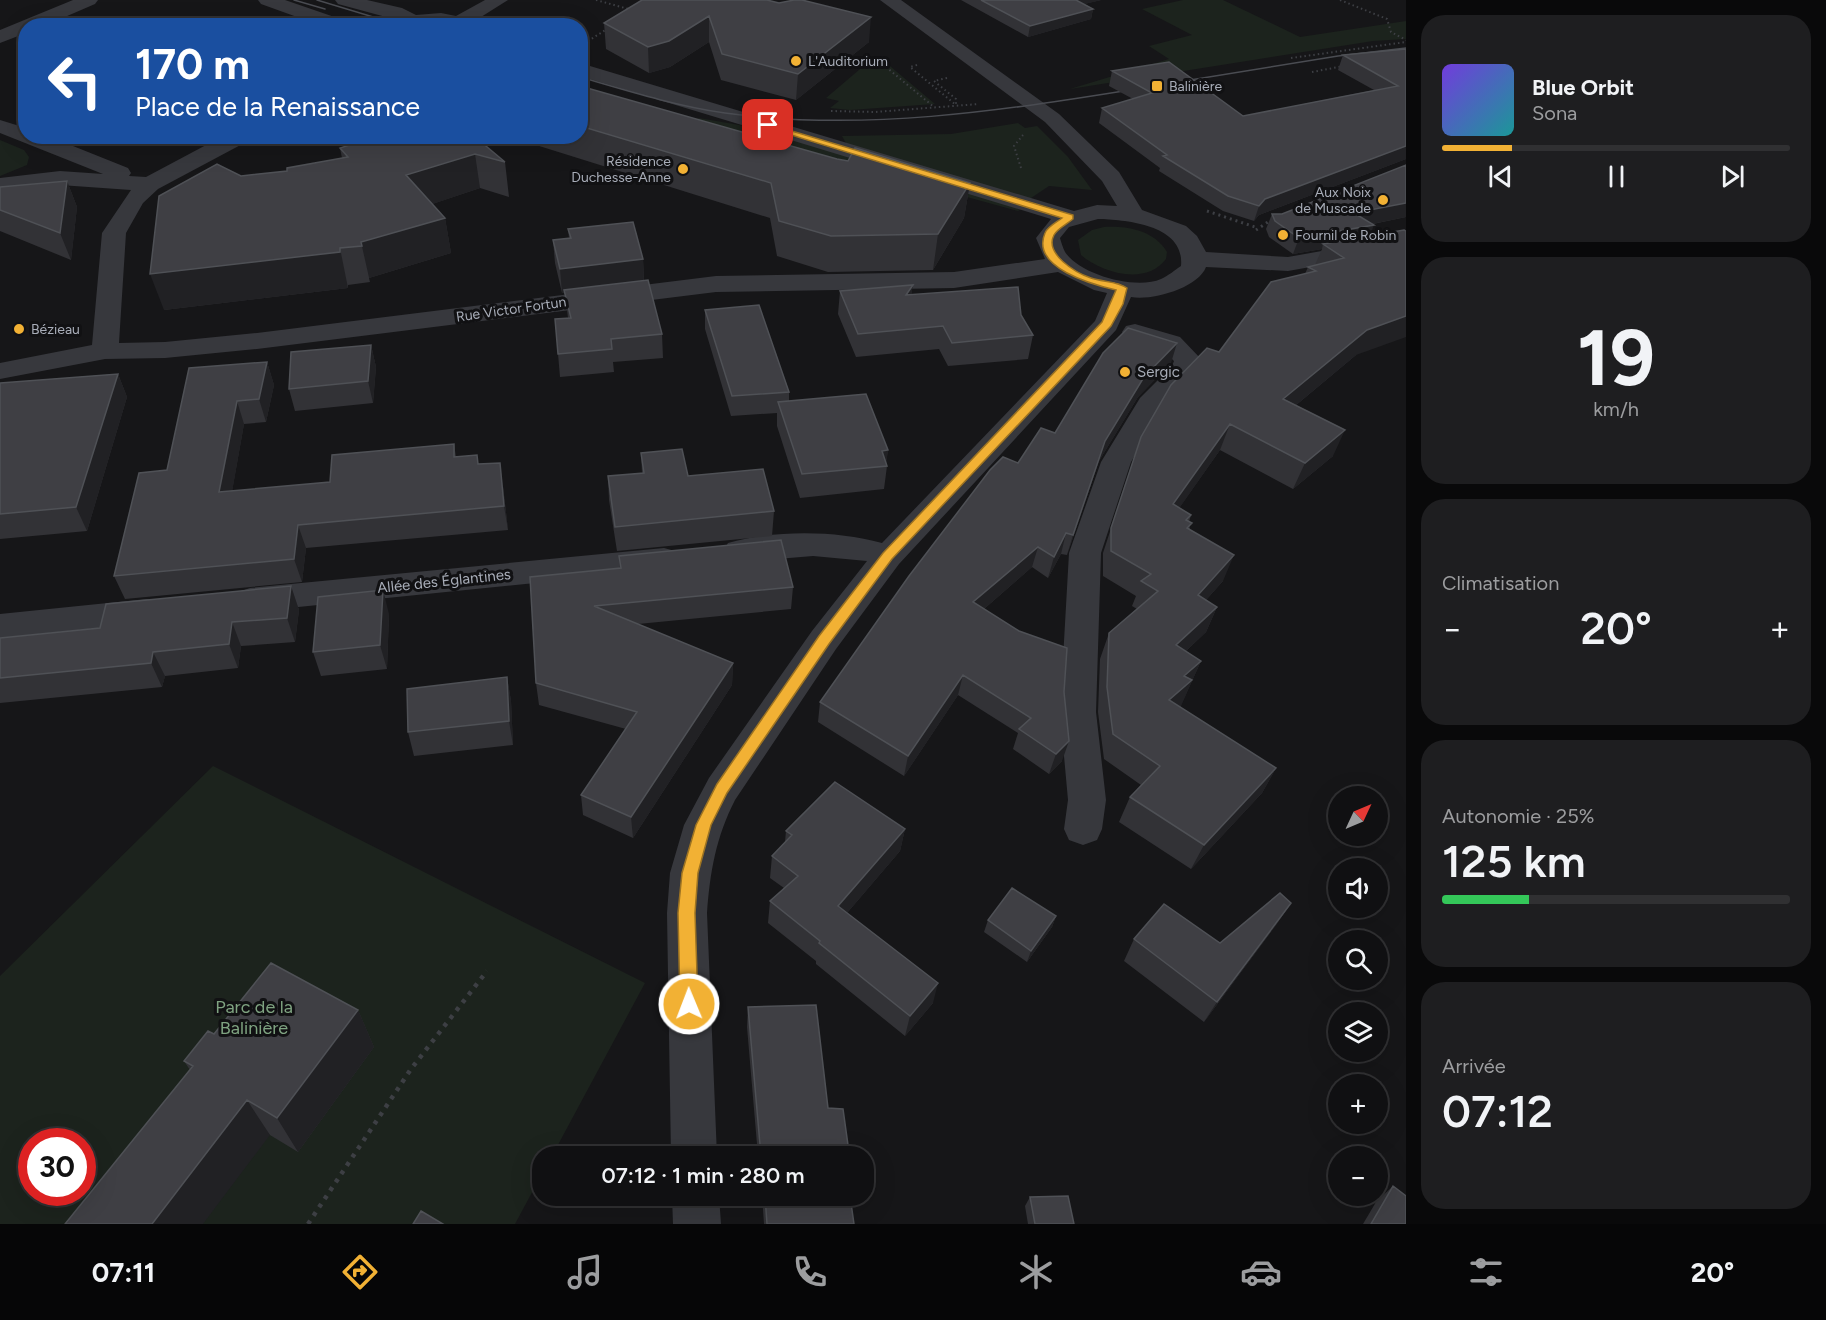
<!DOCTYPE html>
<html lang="fr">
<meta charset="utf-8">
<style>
:root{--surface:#101012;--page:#1e1e20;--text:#f1f3f6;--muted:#9c9d9f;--line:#303032;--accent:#f2b134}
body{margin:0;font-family:Figtree,sans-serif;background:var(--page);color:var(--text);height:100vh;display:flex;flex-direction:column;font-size:22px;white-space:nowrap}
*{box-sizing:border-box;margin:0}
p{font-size:20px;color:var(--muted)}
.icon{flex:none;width:33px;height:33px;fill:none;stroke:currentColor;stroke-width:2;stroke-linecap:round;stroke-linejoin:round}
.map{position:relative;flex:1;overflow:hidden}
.side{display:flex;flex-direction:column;gap:15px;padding:15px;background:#09090a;width:420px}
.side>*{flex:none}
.guide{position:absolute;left:18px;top:18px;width:570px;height:126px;border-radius:24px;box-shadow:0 6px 24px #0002,0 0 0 2px var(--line);background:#1a4fa0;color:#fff;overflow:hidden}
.needle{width:39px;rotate:46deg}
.fabs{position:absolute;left:1328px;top:786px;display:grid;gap:12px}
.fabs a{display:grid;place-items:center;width:60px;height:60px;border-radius:50%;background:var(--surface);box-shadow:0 6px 24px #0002,0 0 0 2px var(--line);font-size:30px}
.speed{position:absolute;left:18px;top:1128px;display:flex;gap:12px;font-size:30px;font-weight:700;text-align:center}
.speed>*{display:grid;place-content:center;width:78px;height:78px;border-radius:50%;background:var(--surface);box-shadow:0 6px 24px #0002,0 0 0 2px var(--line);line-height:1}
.speed .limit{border:9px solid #d22;background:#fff;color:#111}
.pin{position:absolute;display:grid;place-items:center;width:51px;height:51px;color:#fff;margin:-26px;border-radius:12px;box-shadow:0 3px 9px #0006}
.me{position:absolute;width:66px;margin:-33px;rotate:359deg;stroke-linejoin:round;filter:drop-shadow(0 0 4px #0008)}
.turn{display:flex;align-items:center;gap:21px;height:126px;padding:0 18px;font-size:27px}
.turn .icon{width:78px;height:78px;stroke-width:2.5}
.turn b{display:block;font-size:42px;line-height:51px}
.big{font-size:45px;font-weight:600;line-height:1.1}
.side .widget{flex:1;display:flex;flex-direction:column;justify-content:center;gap:9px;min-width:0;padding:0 21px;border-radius:24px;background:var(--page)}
.side .dial{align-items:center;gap:0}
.dial b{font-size:78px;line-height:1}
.song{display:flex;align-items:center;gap:18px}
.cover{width:72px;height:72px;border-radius:9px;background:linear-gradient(135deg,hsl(260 70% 55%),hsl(180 70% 35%))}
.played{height:6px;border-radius:3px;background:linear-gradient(90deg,var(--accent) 20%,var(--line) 20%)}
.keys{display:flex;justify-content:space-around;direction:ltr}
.heat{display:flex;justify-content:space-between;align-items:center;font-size:33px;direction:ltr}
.charge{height:9px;border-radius:4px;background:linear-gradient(90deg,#34c759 25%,var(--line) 0)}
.trip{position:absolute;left:532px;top:1146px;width:342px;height:60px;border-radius:24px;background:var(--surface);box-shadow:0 6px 24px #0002,0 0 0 2px var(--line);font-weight:600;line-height:60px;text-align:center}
.tab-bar{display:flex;height:96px;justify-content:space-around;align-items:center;background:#060607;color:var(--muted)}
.tab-bar .icon{width:42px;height:42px}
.tab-bar .selected{color:var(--accent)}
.tab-bar b{font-size:27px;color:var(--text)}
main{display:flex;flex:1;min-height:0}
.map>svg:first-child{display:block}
.green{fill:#1c231d;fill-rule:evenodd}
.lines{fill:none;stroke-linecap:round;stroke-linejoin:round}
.path-far2{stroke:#3d3f44;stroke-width:2;stroke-dasharray:1.5 3;stroke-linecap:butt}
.path-far1{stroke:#3d3f44;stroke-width:3;stroke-dasharray:2 4;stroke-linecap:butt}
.path{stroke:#3d3f44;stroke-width:4.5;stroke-dasharray:4 6;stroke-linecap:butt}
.minor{fill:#37383d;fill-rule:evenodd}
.tram{stroke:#4a4c52;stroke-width:1.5}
.wall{fill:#323236}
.shaded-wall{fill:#212124}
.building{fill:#3f3f44;stroke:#4f5156;stroke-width:1.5}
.route{fill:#f2b134;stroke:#9d7322;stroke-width:1.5}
.poi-dot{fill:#f2b134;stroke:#111113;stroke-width:2}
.labels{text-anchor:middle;stroke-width:6;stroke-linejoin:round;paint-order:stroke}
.far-poi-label{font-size:14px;fill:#a8adb8;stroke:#111113;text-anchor:start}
.far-street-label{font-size:14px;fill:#a8adb8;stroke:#111113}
.poi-label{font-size:15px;fill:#a8adb8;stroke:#111113;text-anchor:start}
.street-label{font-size:15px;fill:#a8adb8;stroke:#111113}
.near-park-label{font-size:18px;fill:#7fa381;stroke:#111113}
</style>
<main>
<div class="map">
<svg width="1406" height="1224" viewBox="0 0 1406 1224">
<rect width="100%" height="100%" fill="#161618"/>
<path class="green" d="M1183,0h40l77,37 106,-16v18l-33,2 -303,48 99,-30 -20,-13 43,-11 -50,-26z
M873,58l11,3 51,43 -85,6 -20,-2 9,-7 -13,-3z
M699,118l46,8 278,82 -5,3 -325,-89z
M1018,123l7,5 12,-2 31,31 24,33 -43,-4 -21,14 -181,-55 -5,-9 109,-2z
M0,140l24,10 5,7 -2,8 -27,11z
M1104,227c23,-1 50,3 63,25l-1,7c-20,27 -64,14 -85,-4l-3,-15 14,-10z
M213,766l432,217 -93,173h-9v16l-28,52h-515v-248zM32,1142h50v50h-50z"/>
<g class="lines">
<path class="path-far2" d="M596,0l36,10
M1340,0l47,19 4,13 15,8
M588,41l19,-12
M1291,58l115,-16
M917,65l-7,2 46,38
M886,67l48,40
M1312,72l32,-6
M947,78l-13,3 22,18v6
M831,111l44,1 104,-8
M1021,168l-7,-22 9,-11"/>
<path class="path-far1" d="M1207,211l51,17
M1256,230l12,-8"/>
<path class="path" d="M308,1224l103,-155 76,-98"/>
<path class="minor" d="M73,0h25l-3,4 -51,22h-18v7l-26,10v-13z
M258,0h27l64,22 2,4h-29l-61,-22z
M335,0h32l35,8 14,7 25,-2 15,3 29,-16h23l-35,22 2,4h-86l8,-6 -59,-16z
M880,0h21l158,114 60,58 23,38 44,16 11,10 9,16 82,5 118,-21v14l-118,21 -82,-4c-8,21 -54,34 -75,30l-15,33 -217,234 -63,85 -101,151c-19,37 -25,72 -28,113l10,243h-46l-4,-243 3,-40 14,-48 25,-47 103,-147 55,-70 -54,-5 -74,6 -11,-3 -5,-8 5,-8c47,-13 106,-13 154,0l213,-222 12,-28 -13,-3 -36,-18 -104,16 -238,4 -459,57 -92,9 -60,1 -105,20v-16l92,-18 10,-112 29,-43 -71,-5 -60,7v-14l60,-7 43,3 -103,-41v-13l26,8v8h22l80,32 3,5 -2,3 17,1 77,-41h27l-2,5 -90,48 -15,14 -17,30 -7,110 46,-1 92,-9 459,-57 238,-4 91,-13 -9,-21 15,-19 -471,-143v-13l494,148 23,-6 20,1 -15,-25 -57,-59zM1098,219c30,1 87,6 83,47 -6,4 -13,10 -20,13 -25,11 -81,-4 -96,-27 -2,-4 -4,-10 -5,-14l9,-11z
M1135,324l45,13 21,22 -6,16 -34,34 -30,53 -30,91 -5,159 10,88 -4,29 -5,11 -14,5 -14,-5 -5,-11 4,-29 -8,-88 9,-159 32,-91 39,-64 32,-32 2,-5 -12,-12 -36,-11 -4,-6 4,-6z
M664,548l11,3 5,8 -5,8 -11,3 -414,42 -12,-4 -4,-8 4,-8 12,-4z
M147,599l12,3 4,9 -4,9 -12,3 -147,15v-24z
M672,1196h47l2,28h-48z"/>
<path class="tram" d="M294,0l31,9
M317,0l86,26
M580,77c48,14 96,29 145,36 138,19 275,-2 411,-24
M1178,82l160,-26 68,-8"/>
</g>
<path class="wall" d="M642,0l227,42 -73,58 -75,-20 -12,-38 -39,25 -21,6 -43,-24 -2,-26z
M961,0h140l-17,4 9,5 -2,10 -63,18z
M1406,49v110l-147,56 -5,6 -31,-10 -64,-40 1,-3 -61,-45 3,-15 31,-9 -24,-13 3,-15 131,45 131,-26 -36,-20 5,-15z
M580,86l257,73 133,24 -6,35 -31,52 -105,2 -51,-16 -7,-38 -263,-82h73z
M325,136h149l31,26 4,35 -29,-9 -48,16 13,14 6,35 -82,25 1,4 -22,3v3l-184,22 77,-134 46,-5 55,-13 -2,-10 10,-3z
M1406,165v52l-33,7 -3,12 -14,119 -61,51 38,50 -40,33 -73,-39 -41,58 12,7 -2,7 1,8 33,51 -17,19 11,7 -11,25 -20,19 15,10 -21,46 96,61 -14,25 -71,76 -72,-47 11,-25 11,-12 -37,-26 -6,-47 2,-53 9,-26 28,-24 -5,-3 4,-10 -33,-20v-23l38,-116 78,-85 86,-78 3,-7 7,-2 7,-16 -29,5 -24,-17 -3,-8 6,-15h10z
M67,181l10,26 -6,53 -71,-29v-44z
M568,229l75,30 1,21 18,54 1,24 -50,4 1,10 -54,5 -5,-58 13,-1 -3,-25h-3l-7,-30 -2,-23 16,-2z
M913,285l-2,10 110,20 12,20 -5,24 -80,7 -9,-17 -83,8 -18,-43 2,-23z
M705,310l84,82v9l99,49 -2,12 1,4 -3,23 -84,9 -23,-72v-13l-46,3 -26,-87z
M371,345l5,22 -3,36 -78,8 -6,-22z
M267,362l7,23 -8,37 -22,2 -12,67 98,-9 124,-38 2,13 22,7 25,22 5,44 -202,18 -4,34 -177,17 -11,-23 53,-106z
M1171,363l-33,34 -39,64 -32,94 -6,-1 -13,24 -16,-11 -48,42 80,83 -2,69 -13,13 -36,-25 5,-16 -60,-38 -54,81 -86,-54 2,-20 198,-239 37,-30z
M118,374l9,23 -40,134 -87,8v-156z
M641,453l47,23 86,35 -2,25 -155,15 -8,-51 -1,-24 34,-3z
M619,556l174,31 -2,22 -153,15 95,39 -1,22 -99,153 -50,-23 -2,-20 45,-66 -87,-24 -3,-22 84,-115z
M291,586l8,24 -4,32 -54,4 -3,22 -73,8 -3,11 -162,16v-65l100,-10z
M389,614l-2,55 -66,7 -8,-24z
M507,677l4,24 2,44 -99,11 -6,-24z
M905,829l-5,22 -53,62 86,90 -28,33 -89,-72v-3l-48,-38 2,-22 14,-13 -14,-10 2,-22 13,-14 1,-11z
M1291,903l-15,22 -72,97 -80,-61 10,-22 86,4z
M1056,916l-4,11 -25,35 -43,-30 4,-12z
M748,1007l80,101 20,37 -2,11h-88l-11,-129z
M358,1010l16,37 -76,105 -28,-17 -80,-65 -6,-9 30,-27z
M1393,1186l13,38h-43l13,-22z
M762,1196h88l4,28h-90z
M1030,1197l44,27h-46l-3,-18z"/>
<path class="shaded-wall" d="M1071,0h30l-32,8z
M1093,9l-2,10 -63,18 2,-11z
M709,16v26l-39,25 -21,6 -1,-26z
M871,17l-2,25 -73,58 2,-26z
M1406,146v13l-147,56 -5,6 5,-15 6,-7z
M475,154l5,34 -68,23 -6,-36z
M67,181l10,26 -6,53 -11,-27z
M970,183l-6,35 -31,52 5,-36z
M1406,203v14l-59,12 7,-16z
M445,218l6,35 -82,25 1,4 -9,-40z
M1374,225l-6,16 -45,3 -1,5 -29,5 6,-16z
M340,248l8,40 -184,22 -14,-36z
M643,259l1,24 -82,10 -2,-24z
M913,285l-4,23 -3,-13z
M1406,316v21l-50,18 -84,70 11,-26 84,-69z
M1177,343l-6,20 -33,34 -39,64 -32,94 6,-20 32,-94 39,-64z
M371,345l5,22 -3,36 -5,-22z
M267,362l7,23 -8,37 -7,-23z
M118,374l9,23 -40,134 -11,-24z
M237,401l7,23 -16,91 -9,-23z
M1230,424l-10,26 -56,80 9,-26z
M1345,430l-12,26 -40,33 12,-26z
M888,450l-2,16 -4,-15z
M500,463l3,23 5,44 -4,-24z
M298,525l8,23 -4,34 -8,-23z
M1066,533l-5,21 -13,24 6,-21z
M1038,547l-6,20 -63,55 4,-20z
M1234,555l-11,26 -35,39 10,-25z
M291,586l8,24 -4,32 -8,-24z
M383,590l6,24 -2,55 -7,-24z
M1217,607l-11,25 -40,38 10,-25z
M232,622l9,24 -3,22 -9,-24z
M153,652l12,24 -3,11 -11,-24z
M1201,661l-20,45 -23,19 11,-25 15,-24z
M733,663l-1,22 -99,153 -2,-21z
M963,675l-5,20 -54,81 4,-20z
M507,677l4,24 2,44 -4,-24z
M1069,741l-7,20 -13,13 7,-20z
M1276,768l-14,25 -71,76 13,-24z
M905,829l-5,22 -65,76 3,-21z
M1291,903l-15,22 -72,97 13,-20z
M1056,916l-4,11 -25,35 4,-11z
M938,983l-5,20 -28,33 5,-20z
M358,1010l16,37 -76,105 -21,-34z
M247,1100l23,35 -67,89h-51z"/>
<path class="building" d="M642,0h125l12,3 15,-3h8l69,17 -73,57 -76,-20 -13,-38 -40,25 -21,6 -44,-24z
M981,0h95l17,9 -63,17z
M1406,49v97l-141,53 -6,7 -31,-10 -65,-40 4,-1 -65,-47 50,-15 -40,-22 57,-9 74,54 155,-30 -55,-31z
M580,86l257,73 11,2 7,-13 115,35 -32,51 -107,2 -52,-15 -8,-38 -191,-57z
M377,136h97l31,26 -30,-8 -69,21 39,43 -84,24 1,4 -22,2v4l-190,22 9,-78 58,-32 24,12 46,-5v-3l61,-11 -8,-9z
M1406,165v38l-52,10 20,12 -75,13 -24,-17 -3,-7h10z
M67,181l-7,52 -60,-23v-23z
M633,222l10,37 -83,10 -7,-29 18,-2 -3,-9z
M1404,230l2,1v85l-39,14 -84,69 62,31 -40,33 -75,-39 -57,80 18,11 -5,5 6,3 -5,5 47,27 -36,40 19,12 -41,38 25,16 -17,15 8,4 -23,20 107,68 -72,77 -74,-48 30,-31 -47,-32 -6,-47 2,-54 49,-42 -17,-10 10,-7 -40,-23v-23l30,-91 30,-52 36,-37 12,4 52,-70 45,-11 -8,-4 36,-9 -21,-14z
M648,280l14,54 -51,5 1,10 -54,5 -3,-35 16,-1 -7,-28z
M913,285l-7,10 112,-8 3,28 12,20 -81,8 -9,-17 -85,8 -18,-43z
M759,305l30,87 -57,4 -27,-86z
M1128,328l49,15 -33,34 -39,64 -32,94 -7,-2 -12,24 -16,-10 -65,55 46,29 48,17 -3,44 5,49 -13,13 -37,-25 12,-11 -68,-43 -55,81 -88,-54 89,-126 81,-106 13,-13 15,6 23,-35 14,5 48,-80z
M371,345l-3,36 -79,8 2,-37z
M267,362l-8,37 -22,2 -18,91 111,-10 2,-27 122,-11v13l23,-2 1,9 22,-1 4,43 -206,19 -4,34 -180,17 25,-103 28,-3 22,-102z
M118,374l-42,133 -76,7v-131z
M866,394l22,56 -6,1 5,15 -85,8 -24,-72z
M682,449l6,27 75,-7 11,42 -159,16 -7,-51 36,-3 -3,-20z
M781,540l12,47 -199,19 139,57 -102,154 -50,-22 56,-83 -101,-29 -6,-106 91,-9 -2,-12z
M291,586l-4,32 -55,4 -3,22 -76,8 -2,11 -151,15v-40l100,-10 6,-24z
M383,590l-3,55 -67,7 5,-55z
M507,677l2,44 -101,11 -1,-43z
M835,782l70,47 -67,77 100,77 -28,33 -91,-73 1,-2 -50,-40 28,-25 -26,-20 20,-21 -6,-4z
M1012,888l44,28 -25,35 -43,-31z
M1280,893l11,10 -74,99 -83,-63 30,-35 56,39z
M271,963l87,47 -81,108 -30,-18 -95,124h-87l128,-158 -9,-5 24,-30 6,3z
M816,1005l12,103 15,1 5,36h-6l2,11h-83l-13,-149z
M1393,1186l13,10v28h-35z
M765,1196h85l4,28h-87z
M1068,1196l6,28h-39l-5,-27z
M421,1211l22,13h-30z"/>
<path class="route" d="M765,123l308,92v4c-6,5 -16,10 -19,16 -10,19 22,38 37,43 11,4 27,3 36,10l-4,16 -12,22 -219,233 -63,85 -102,149 -16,32 -13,48 -3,40 3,91 -3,6 -6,3 -6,-3 -3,-6 -2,-91 4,-40 14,-48 21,-41 102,-148 64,-83 219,-231 14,-32c-22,-5 -86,-22 -71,-57 2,-6 12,-11 17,-15l-297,-91z"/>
<g class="poi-dot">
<circle cx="796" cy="61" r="6"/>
<rect x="1151" y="80" width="12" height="12" rx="3"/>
<circle cx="683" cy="169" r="6"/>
<circle cx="1383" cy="200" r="6"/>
<circle cx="1283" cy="235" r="6"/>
<circle cx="19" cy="329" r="6"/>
<circle cx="1125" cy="372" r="6"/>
</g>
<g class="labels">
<g class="far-poi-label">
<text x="808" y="66">L'Auditorium</text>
<text x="1169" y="91">Balinière</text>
<text x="671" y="166" text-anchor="end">Résidence<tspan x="671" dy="16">Duchesse-Anne</tspan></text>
<text x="1371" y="197" text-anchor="end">Aux Noix<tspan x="1371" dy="16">de Muscade</tspan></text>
<text x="1295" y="240">Fournil de Robin</text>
<text x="31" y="334">Bézieau</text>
</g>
<g class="far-street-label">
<text transform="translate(511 309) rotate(-8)" y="5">Rue Victor Fortun</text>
</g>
<g class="poi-label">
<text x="1137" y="377">Sergic</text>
</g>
<g class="street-label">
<text transform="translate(444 581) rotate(-6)" y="5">Allée des Églantines</text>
</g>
<g class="near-park-label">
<text x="254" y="1013">Parc de la<tspan x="254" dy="21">Balinière</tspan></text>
</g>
</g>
</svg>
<div class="fabs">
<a><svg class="needle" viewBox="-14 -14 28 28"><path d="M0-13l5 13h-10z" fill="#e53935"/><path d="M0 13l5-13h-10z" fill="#9c9d9f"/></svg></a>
<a><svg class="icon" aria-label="sound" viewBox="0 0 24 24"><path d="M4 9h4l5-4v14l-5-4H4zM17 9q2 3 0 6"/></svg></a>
<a><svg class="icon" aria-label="search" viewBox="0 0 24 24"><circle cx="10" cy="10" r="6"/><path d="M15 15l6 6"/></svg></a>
<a><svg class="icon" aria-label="layers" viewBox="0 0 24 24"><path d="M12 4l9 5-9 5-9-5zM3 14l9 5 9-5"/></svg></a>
<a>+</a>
<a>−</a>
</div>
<div class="speed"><div class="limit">30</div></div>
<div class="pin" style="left:768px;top:125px;background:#d93025"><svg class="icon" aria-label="arrive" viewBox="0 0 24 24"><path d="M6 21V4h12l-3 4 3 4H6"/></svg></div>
<svg class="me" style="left:689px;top:1004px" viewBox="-20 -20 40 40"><circle r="17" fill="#f2b134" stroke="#fff" stroke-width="3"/><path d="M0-11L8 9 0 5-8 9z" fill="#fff"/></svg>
<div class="trip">07:12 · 1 min · 280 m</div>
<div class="guide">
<div class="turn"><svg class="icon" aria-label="left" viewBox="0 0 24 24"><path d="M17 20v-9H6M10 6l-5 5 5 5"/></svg><div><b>170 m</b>Place de la Renaissance</div></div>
</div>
</div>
<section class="side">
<div class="widget">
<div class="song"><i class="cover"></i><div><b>Blue Orbit</b><p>Sona</p></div></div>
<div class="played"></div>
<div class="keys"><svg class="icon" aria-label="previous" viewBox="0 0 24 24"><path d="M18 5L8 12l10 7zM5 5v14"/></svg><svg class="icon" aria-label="pause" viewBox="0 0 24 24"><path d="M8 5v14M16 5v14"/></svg><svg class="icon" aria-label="next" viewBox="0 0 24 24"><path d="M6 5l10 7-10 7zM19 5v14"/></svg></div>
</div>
<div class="widget dial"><b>19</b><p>km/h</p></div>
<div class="widget"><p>Climatisation</p>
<div class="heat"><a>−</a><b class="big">20°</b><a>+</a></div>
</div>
<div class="widget"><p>Autonomie · 25%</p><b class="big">125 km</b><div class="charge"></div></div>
<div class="widget"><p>Arrivée</p><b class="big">07:12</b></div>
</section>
</main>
<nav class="tab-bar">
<b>07:11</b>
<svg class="icon selected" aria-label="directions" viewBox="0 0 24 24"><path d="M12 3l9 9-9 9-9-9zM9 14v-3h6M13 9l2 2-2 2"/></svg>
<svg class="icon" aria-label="music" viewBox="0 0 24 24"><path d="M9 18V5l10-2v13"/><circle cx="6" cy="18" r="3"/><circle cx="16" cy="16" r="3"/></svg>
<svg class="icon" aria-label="phone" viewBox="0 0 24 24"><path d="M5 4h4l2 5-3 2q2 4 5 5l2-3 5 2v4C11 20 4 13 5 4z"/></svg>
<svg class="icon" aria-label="climate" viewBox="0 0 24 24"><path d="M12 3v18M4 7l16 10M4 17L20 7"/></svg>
<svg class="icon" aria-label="car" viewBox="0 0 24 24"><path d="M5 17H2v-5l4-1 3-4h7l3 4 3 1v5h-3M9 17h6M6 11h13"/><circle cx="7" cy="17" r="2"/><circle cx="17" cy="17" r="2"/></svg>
<svg class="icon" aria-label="filters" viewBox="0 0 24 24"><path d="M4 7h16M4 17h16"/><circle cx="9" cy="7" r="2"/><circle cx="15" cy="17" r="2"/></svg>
<b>20°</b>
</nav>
